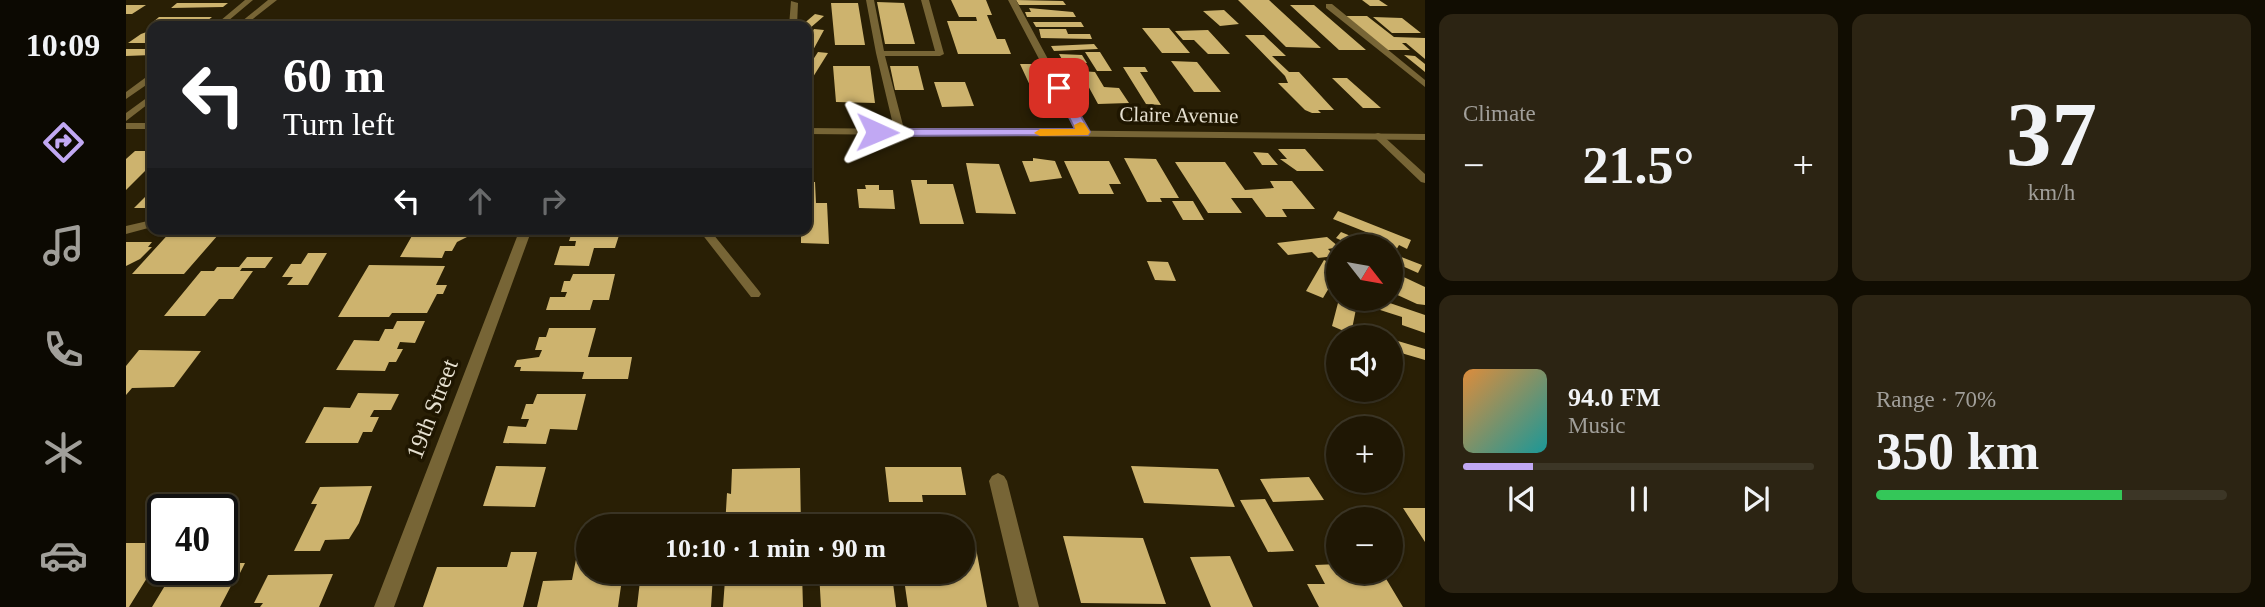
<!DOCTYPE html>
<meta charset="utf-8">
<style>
:root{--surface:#1f1704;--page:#2c2413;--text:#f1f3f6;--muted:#a19f9a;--line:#3c3626;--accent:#c1a8f3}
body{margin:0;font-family:Georgia,serif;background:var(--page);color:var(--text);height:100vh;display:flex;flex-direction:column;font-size:26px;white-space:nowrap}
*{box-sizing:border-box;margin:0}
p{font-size:23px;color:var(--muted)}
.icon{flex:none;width:38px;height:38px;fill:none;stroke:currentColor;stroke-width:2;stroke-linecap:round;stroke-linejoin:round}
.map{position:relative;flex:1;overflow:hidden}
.drawer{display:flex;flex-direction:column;gap:14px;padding:14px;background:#110d02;width:840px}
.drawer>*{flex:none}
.top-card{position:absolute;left:21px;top:21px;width:665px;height:214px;border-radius:14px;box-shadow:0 2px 5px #0004,0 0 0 2px var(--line);background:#202124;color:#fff;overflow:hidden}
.needle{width:46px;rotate:121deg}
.controls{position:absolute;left:1200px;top:234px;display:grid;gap:14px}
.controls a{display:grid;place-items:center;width:77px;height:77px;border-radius:50%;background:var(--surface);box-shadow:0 2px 5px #0004,0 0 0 2px var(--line);font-size:35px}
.speed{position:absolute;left:21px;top:494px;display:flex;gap:14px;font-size:35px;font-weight:700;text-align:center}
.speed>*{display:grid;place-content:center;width:91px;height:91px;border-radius:50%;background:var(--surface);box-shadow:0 2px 5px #0004,0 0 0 2px var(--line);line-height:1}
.speed .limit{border:4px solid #111;border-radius:10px;background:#fff;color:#111}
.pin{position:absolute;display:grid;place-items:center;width:60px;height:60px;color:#fff;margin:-30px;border-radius:14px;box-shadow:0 4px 10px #0006}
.me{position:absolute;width:77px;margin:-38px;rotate:91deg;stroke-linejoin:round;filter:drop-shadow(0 0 5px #0008)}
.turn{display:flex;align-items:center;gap:24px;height:147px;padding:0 21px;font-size:32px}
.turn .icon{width:91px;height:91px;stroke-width:2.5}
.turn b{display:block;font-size:49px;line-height:60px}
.lanes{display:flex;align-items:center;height:66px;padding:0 21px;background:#0003;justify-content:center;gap:35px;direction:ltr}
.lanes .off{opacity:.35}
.big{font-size:52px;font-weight:800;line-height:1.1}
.drawer .widget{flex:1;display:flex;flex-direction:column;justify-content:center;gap:10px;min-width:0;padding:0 24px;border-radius:14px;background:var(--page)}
.drawer .dial{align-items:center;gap:0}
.dial b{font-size:91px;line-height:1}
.song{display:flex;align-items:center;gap:21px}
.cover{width:84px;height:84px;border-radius:10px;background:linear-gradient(135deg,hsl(30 70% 55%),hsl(180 70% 35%))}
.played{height:7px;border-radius:4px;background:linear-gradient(90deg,var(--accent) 20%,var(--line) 20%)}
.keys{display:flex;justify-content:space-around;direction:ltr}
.heat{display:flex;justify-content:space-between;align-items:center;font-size:38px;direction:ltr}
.charge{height:10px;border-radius:5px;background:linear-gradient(90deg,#34c759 70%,var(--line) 0)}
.drawer .tiles{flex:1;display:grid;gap:14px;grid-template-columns:repeat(2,1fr)}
.trip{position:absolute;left:450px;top:514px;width:399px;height:70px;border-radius:35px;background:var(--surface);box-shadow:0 2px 5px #0004,0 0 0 2px var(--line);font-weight:800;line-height:70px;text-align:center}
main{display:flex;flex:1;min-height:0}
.tab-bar{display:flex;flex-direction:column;width:126px;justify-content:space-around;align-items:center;background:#0c0902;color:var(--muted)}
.tab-bar .icon{width:49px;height:49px}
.tab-bar .active{color:var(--accent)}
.tab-bar b{font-size:32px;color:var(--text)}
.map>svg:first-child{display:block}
.building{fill:#cdb36e}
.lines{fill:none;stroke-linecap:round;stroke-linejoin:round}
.service{fill:#776536;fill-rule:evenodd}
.minor{fill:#776536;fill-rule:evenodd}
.tertiary{fill:#776536;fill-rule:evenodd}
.route{fill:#c1a8f3;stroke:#7d6d9e;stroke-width:2}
.slow{fill:#f59e0b}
.labels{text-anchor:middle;stroke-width:7;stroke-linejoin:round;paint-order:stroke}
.far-street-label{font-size:21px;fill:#e6e0d0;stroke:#1f1600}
.street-label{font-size:24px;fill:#e6e0d0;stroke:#1f1600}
</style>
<main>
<nav class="tab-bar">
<b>10:09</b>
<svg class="icon active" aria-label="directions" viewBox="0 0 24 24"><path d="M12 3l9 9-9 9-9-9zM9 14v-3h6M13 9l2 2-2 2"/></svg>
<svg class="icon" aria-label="music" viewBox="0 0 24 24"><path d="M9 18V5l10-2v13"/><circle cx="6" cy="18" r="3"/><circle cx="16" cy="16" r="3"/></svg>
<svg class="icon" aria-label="phone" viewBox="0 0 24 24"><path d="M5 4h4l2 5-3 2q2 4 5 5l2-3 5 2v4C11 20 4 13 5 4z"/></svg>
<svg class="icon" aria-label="climate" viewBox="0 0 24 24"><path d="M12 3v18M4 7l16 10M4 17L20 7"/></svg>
<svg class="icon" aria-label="car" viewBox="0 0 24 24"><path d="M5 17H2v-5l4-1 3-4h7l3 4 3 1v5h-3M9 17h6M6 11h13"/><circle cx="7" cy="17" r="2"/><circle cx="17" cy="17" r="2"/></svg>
</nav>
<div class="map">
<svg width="1299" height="607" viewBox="0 0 1299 607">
<rect width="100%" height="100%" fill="#291f05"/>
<path class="building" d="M825,0h35l6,15h-5l10,24h8l6,15h-53l-11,-33h30l-1,-4h-17z
M890,0l47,1 3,4h-47z
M1112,0h31l52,48 -35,-1z
M1236,0h17l9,6h-18z
M751,2l27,1 11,41h-30z
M51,3h51l-5,4 -52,1z
M705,3h27l7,42h-30z
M0,5h20l-14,9h-6z
M1164,5h24l52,45h-27z
M903,8l44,4 3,5h-49l-2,-5h6z
M1098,10l15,14 -19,2 -17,-15z
M689,14l9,2 -15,13 -8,-3z
M1218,16h23l27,21 31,1v21l-19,-16h-4l8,7h-27z
M33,17h53l-5,4 -54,1z
M1247,17l29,1 19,15h-29z
M907,22h48l3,5h-48z
M1016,28h27l21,25h-28z
M688,29l10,1 -12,22 -5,-1v-10z
M913,29h27l2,5h22l2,5 -51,-1z
M26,30v13h-24l13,-9z
M1082,30l22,24h-22l-14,-14h-11l-8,-9z
M1119,35h19l22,21h-14l17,16h10l35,38h-16l3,3h-9l-7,-3 -27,-27h10l-3,-7z
M968,44l4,5 -44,2 -3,-5z
M0,49h26v6l-26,1z
M692,52l10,1 -15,24 -6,-1v-7z
M959,52h15l12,19h-15z
M933,54l23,1 5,8h-23z
M1278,55l11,1 10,8v8z
M1045,61l26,1 24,30h-27z
M894,64h12l14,28h-13z
M707,66h37l5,37 -39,-1z
M764,66h28l6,24h-29z
M997,67h22l3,5h-8l21,33 -15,-1z
M954,71l15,1 9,15 15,1 10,15 -31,1z
M1206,78h15l34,30h-18z
M808,82h31l9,24 -32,1z
M1152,149h27l19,22h-27l-17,-12h7z
M9,151h17v13l-26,26v-31z
M1127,152l15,1 10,12h-16z
M907,158l22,3 7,17 -32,4 -8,-21h11z
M998,158l32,1 23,39h-19l2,4h-15z
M938,161h45l12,23h-12l5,10h-35z
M1049,162h50l20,28 29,-2 -4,-7h22l23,28h-33l5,8h-21l-14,-19h-21l11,15h-34z
M840,163l33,1 17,50 -40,-1z
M785,180h16v4h26l11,40h-44z
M681,182h8l1,21h11l2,41 -28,-1v-8h-12v-6h18z
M739,185h14v5h14l2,19 -36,-1 -2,-19h9z
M26,190v18h-18z
M1046,201h21l11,19h-21z
M1212,211l73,29 -4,9 -8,-4 -4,7 -4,-5h-7l-17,-7 4,-6 -38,-15z
M47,229h46l-5,6h4l-34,39h-52z
M303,229h41l-3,8 -10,5 -5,9h-7l-3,7 -42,-1 13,-23h14z
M454,229h41l-6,19h-21l-5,18 -35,-1 6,-19h15l1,-5h-7l3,-9h7z
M1215,232l36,15h-21l-20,-9z
M1201,237l12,10 -11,2 7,7 -17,2 -6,-6 -24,3 -11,-12z
M0,242h26l-4,5h4l-12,12 -14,7z
M182,253h19l-19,32h-21l6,-8h-11l9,-13h10z
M1265,253l31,12 -4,8 -27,-12z
M121,257h26l-8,11h-23l-2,3h13l-20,28h-14l-14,17h-41l37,-45h13l3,-4h22z
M1198,260l15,7v4l-16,27 -17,-7z
M1021,261l21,1 8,19 -21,-1z
M243,265l76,1 -9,19h11l-4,9h-6l-10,19h-35l-3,4h-51z
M1265,271l34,16v18l-8,-1 -26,-12z
M447,274h42l-6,26h-16l-3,10h-44l4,-13h15l2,-5h-6l3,-11h6z
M1213,299h19l-7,35 -19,-8z
M1252,299l47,16v18l-23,-8v-8l-25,-8z
M271,321h28l-10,22 -15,-1 -3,7h6l-7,13h-7l-4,9 -49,-1 18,-30 25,1 6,-12h8z
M423,328h47l-8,29h44l-4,22h-46l2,-7 -64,-1 1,-4h-7l3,-7 22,-3 3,-7h-7l4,-13h7z
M1265,339l34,10v11l-34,-10z
M13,350l62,1 -27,36 -42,1 -6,7v-29z
M232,393l41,1 -8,16h-17l-4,7h9l-7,15h-9l-5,11h-53l19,-36 26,1z
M411,394h49l-9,36 -27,-1 -4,15 -43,-1 5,-17 18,1 3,-8h-8l5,-15h7z
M370,466l50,1 -11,40 -52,-1z
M1005,466l87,3 17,38 -91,-4z
M759,467h76l5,28h-44l1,7h-34z
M674,468l1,59h-76l2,-34 4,1 1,-25z
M1183,477l15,23 -51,2 -13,-23z
M246,486l-13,37 -10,16 -24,1 -5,11h-26l23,-47h-6l9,-17z
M1139,499l29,52 -26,1 -28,-52z
M1277,508h22v34z
M937,536l80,2 23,66 -85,-1z
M0,543h37v9l-34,55h-3z
M836,543h13l12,64h-79l-5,-35h59z
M453,544h9v28h35l-5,35h-81l6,-26 29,-1z
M385,552h26l-14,55h-100l14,-40h70z
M96,555h6l-4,8h21l-7,14 -20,1 -3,5 17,1 -12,23h-68l23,-38h47z
M1104,556l23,51h-42l-21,-50z
M1213,564v8h43l21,35h-84l-12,-23h18l-10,-19z
M515,572l72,3 -2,32h-74z
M626,572h50l1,35h-80l2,-27h27z
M693,572l73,3 4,32h-75z
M207,574l-14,33h-59l3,-4h-9l14,-28z"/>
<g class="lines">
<path class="service" d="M119,0h8l-31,26h-8z
M142,0h9l-33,26h-8z
M740,0h8l10,51h51l-14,-51h8l15,54 -4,2h-55l20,77 -2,2h-6l-2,-2 -19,-80z
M882,0h8l72,133 -2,2 -3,1 -5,-3z
M665,1l7,2 -1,23h-8z
M1200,4h6l93,76v7l-99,-79z
M23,75h3v6l-26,18v-7z
M26,94v7l-26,20v-8z
M1252,133l3,1 44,40v9l-4,-1 -46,-44v-4z
M26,220v7l-26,7v-8z
M572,229h11l50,62 2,3 -2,3h-8z"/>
<path class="minor" d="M394,229h12l-138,378h-20z
M872,473l6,3 3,5 32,126h-20l-30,-126 3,-5z"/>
<path class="tertiary" d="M0,123h26v6h-26z
M681,128l618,6v6l-618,-6z"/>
</g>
<path class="route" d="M929,86l10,2 25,44 -2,3 -211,1 -7,-4 7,-3h198l-21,-41z"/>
<path class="slow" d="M954,122l4,1 6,9 -2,3 -48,1 -6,-3 6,-4h35l-1,-4z"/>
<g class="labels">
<g class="far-street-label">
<text transform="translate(1053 115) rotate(1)" y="7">Claire Avenue</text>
</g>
<g class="street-label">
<text transform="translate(306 409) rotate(-69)" y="8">19th Street</text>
</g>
</g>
</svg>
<div class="controls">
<a><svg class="needle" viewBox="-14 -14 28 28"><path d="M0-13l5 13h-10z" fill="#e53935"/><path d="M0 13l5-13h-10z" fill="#a19f9a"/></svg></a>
<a><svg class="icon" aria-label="sound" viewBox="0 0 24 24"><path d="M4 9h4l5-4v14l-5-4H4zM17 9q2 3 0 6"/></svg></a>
<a>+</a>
<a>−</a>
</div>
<div class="speed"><div class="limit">40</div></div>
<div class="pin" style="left:933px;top:88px;background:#d93025"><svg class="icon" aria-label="arrive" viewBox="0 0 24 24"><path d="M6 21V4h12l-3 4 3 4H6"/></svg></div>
<svg class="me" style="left:751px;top:132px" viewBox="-20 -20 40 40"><path d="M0-17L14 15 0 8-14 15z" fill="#c1a8f3" stroke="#fff" stroke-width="4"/></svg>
<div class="trip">10:10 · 1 min · 90 m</div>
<div class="top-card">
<div class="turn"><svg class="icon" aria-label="left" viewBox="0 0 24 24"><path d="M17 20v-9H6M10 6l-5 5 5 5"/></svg><div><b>60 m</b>Turn left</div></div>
<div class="lanes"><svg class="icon" aria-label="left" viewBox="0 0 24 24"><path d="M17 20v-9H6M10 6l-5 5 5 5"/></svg><svg class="icon off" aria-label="ahead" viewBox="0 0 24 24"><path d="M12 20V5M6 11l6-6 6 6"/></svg><svg class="icon off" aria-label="right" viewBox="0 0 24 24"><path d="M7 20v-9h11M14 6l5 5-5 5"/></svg></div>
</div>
</div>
<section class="drawer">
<div class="tiles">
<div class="widget"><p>Climate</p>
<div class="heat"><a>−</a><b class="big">21.5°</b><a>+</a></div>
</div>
<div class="widget dial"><b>37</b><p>km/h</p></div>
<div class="widget">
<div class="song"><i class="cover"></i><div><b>94.0 FM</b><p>Music</p></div></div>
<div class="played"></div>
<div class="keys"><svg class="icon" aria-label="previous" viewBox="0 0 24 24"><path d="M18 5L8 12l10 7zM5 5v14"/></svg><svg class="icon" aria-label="pause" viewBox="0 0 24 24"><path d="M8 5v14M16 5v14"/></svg><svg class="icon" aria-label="next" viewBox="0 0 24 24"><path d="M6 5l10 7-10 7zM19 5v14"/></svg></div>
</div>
<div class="widget"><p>Range · 70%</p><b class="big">350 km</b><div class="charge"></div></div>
</div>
</section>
</main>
